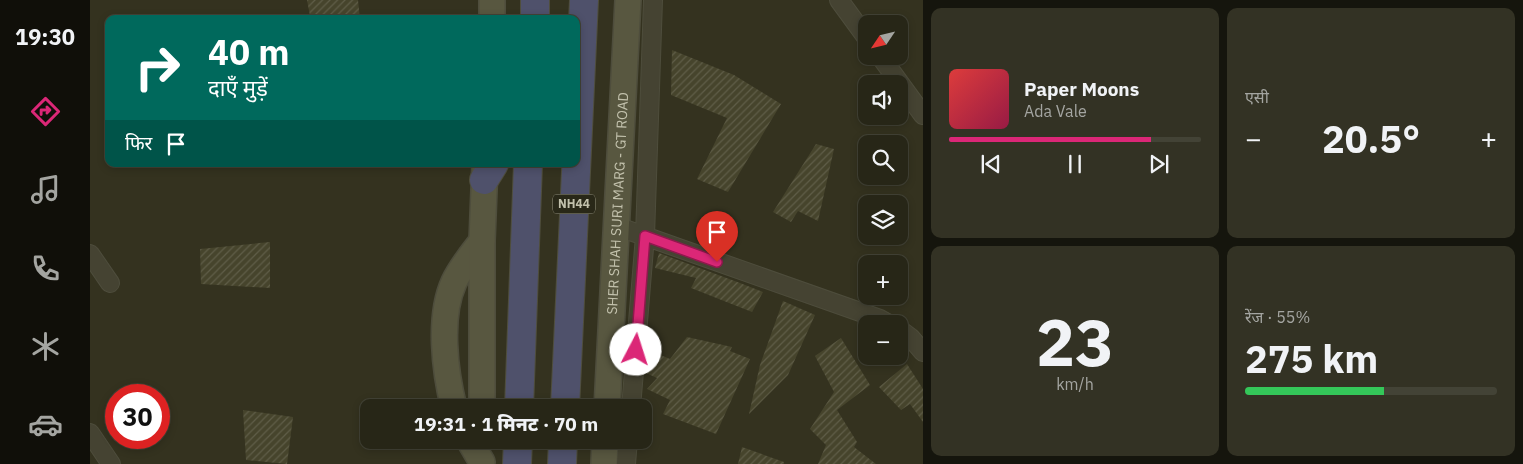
<!DOCTYPE html>
<html lang="hi">
<meta charset="utf-8">
<style>
:root{--surface:#272617;--page:#333224;--text:#f1f3f6;--muted:#a4a5a1;--line:#434336;--accent:#db2777}
body{margin:0;font-family:"IBM Plex Sans","Noto Sans Devanagari",sans-serif;background:var(--page);color:var(--text);height:100vh;display:flex;flex-direction:column;font-size:19px;white-space:nowrap}
*{box-sizing:border-box;margin:0}
p{font-size:16px;color:var(--muted)}
.icon{flex:none;width:28px;height:28px;fill:none;stroke:currentColor;stroke-width:2;stroke-linecap:round;stroke-linejoin:round}
.map{position:relative;flex:1;overflow:hidden}
.drawer{display:flex;flex-direction:column;gap:8px;padding:8px;background:#15150d;width:600px}
.drawer>*{flex:none}
.top-card{position:absolute;left:15px;top:15px;width:475px;height:152px;border-radius:10px;box-shadow:0 2px 8px #0003,0 0 0 1px var(--line);background:#00695c;color:#fff;overflow:hidden}
.needle{width:32px;rotate:235deg}
.buttons{position:absolute;left:768px;top:15px;display:grid;gap:10px}
.buttons a{display:grid;place-items:center;width:50px;height:50px;border-radius:10px;background:var(--surface);box-shadow:0 2px 8px #0003,0 0 0 1px var(--line);font-size:25px}
.speed{position:absolute;left:15px;top:384px;display:flex;gap:10px;font-size:25px;font-weight:700;text-align:center}
.speed>*{display:grid;place-content:center;width:65px;height:65px;border-radius:50%;background:var(--surface);box-shadow:0 2px 8px #0003,0 0 0 1px var(--line);line-height:1}
.speed .limit{border:8px solid #d22;background:#fff;color:#111}
.pin{position:absolute;display:grid;place-items:center;width:42px;height:42px;color:#fff;margin:-51px -21px;border-radius:50% 50% 50% 0;rotate:-45deg;box-shadow:0 0 5px #0007}
.pin .icon{rotate:45deg}
.me{position:absolute;width:55px;margin:-28px;rotate:5deg;stroke-linejoin:round;filter:drop-shadow(0 0 4px #0008)}
.turn{display:flex;align-items:center;gap:18px;height:105px;padding:0 20px;font-size:22px}
.turn .icon{width:65px;height:65px;stroke-width:2.5}
.turn b{display:block;font-size:35px;line-height:42px}
.then{display:flex;align-items:center;height:48px;padding:0 20px;background:#0003;gap:10px;font-size:19px}
.big{font-size:38px;font-weight:800;line-height:1.1}
.drawer .widget{flex:1;display:flex;flex-direction:column;justify-content:center;gap:8px;min-width:0;padding:0 18px;border-radius:10px;background:var(--page)}
.drawer .dial{align-items:center;gap:0}
.dial b{font-size:65px;line-height:1}
.song{display:flex;align-items:center;gap:15px}
.cover{width:60px;height:60px;border-radius:8px;background:linear-gradient(135deg,hsl(0 70% 55%),hsl(340 70% 35%))}
.played{height:5px;border-radius:2px;background:linear-gradient(90deg,var(--accent) 80%,var(--line) 80%)}
.keys{display:flex;justify-content:space-around;direction:ltr}
.heat{display:flex;justify-content:space-between;align-items:center;font-size:28px;direction:ltr}
.charge{height:8px;border-radius:4px;background:linear-gradient(90deg,#34c759 55%,var(--line) 0)}
.drawer .tiles{flex:1;display:grid;gap:8px;grid-template-columns:repeat(2,1fr)}
.trip{position:absolute;left:270px;top:399px;width:292px;height:50px;border-radius:10px;background:var(--surface);box-shadow:0 2px 8px #0003,0 0 0 1px var(--line);font-weight:800;line-height:50px;text-align:center}
main{display:flex;flex:1;min-height:0}
.menu{display:flex;flex-direction:column;width:90px;justify-content:space-around;align-items:center;background:#100f09;color:var(--muted)}
.menu .icon{width:35px;height:35px}
.menu .selected{color:var(--accent)}
.menu b{font-size:22px;color:var(--text)}
.map>svg:first-child{display:block}
.building{fill:url(#building-hatch)}
.lines{fill:none;stroke-linecap:round;stroke-linejoin:round}
.street-casing{stroke:#4e4d3c;stroke-width:20}
.secondary-casing{stroke:#4e4d3c;stroke-width:28}
.highway-casing{stroke:#4f4e3d;stroke-width:30}
.street{stroke:#454332;stroke-width:18}
.secondary{stroke:#585740;stroke-width:25}
.highway{stroke:#4f516b;stroke-width:28}
.route-casing{stroke:#8e194d;stroke-width:12}
.route{stroke:#db2777;stroke-width:9}
.labels{text-anchor:middle;stroke-width:5;stroke-linejoin:round;paint-order:stroke}
.shield{fill:#292818;stroke:#949380;stroke-width:1}
.shield-label{font-size:12px;font-weight:bold;fill:#c2c1ac}
.street-label{font-size:14px;fill:#c2c1ac;stroke:#292818}
</style>
<main>
<nav class="menu">
<b>19:30</b>
<svg class="icon selected" aria-label="directions" viewBox="0 0 24 24"><path d="M12 3l9 9-9 9-9-9zM9 14v-3h6M13 9l2 2-2 2"/></svg>
<svg class="icon" aria-label="music" viewBox="0 0 24 24"><path d="M9 18V5l10-2v13"/><circle cx="6" cy="18" r="3"/><circle cx="16" cy="16" r="3"/></svg>
<svg class="icon" aria-label="phone" viewBox="0 0 24 24"><path d="M5 4h4l2 5-3 2q2 4 5 5l2-3 5 2v4C11 20 4 13 5 4z"/></svg>
<svg class="icon" aria-label="climate" viewBox="0 0 24 24"><path d="M12 3v18M4 7l16 10M4 17L20 7"/></svg>
<svg class="icon" aria-label="car" viewBox="0 0 24 24"><path d="M5 17H2v-5l4-1 3-4h7l3 4 3 1v5h-3M9 17h6M6 11h13"/><circle cx="7" cy="17" r="2"/><circle cx="17" cy="17" r="2"/></svg>
</nav>
<div class="map">
<svg width="833" height="464" viewBox="0 0 833 464">
<defs>
<pattern id="building-hatch" width="6" height="6" patternUnits="userSpaceOnUse" patternTransform="scale(1.25)"><rect width="6" height="6" fill="#46442c"/><path d="M-1 1l2-2M0 6l6-6M5 7l2-2" fill="none" stroke="#5f5d48"/></pattern>
</defs>
<rect width="100%" height="100%" fill="#34321f"/>
<path class="building" d="M217,0h51l2,19h-32l-18,-3z
M582,50l62,25 47,29 -53,88 -31,-13 30,-61 -56,-23z
M726,144l18,5 -16,72 -20,-10 -7,11 -18,-10z
M180,242v46l-69,-4 -1,-35z
M569,253l81,30 23,9 -11,20 -61,-24 5,-10 -41,-10z
M693,301l32,14 -27,60 -39,39 11,-49z
M597,337l45,10 -2,4 20,8 -34,75 -53,-20 7,-14 -23,-11 10,-11 -11,-5 5,-22 19,8z
M751,338l29,47 -33,25 20,32 -3,5 22,17h-58l8,-19 -16,-16 24,-37 -19,-36z
M817,364l16,25v33l-13,-18 -9,6 -22,-23z
M153,410l50,7 -6,47 -41,-4z
M652,447l42,15v2h-46z"/>
<g class="lines">
<g class="street-casing">
<path id="street" d="M749,0l27,37
M790,56l43,59
M526,226l264,93 9,5
M0,254l20,29
M809,329l12,9 12,14
M541,408l14,-172 8,-236
M0,433l21,31
M536,464l2,-24"/>
</g>
<g class="secondary-casing">
<g id="secondary">
<path d="M402,19v-19"/>
<path d="M364,408c-9,-36 -16,-91 0,-126 7,-15 18,-28 28,-41"/>
<path d="M392,408v-167l3,-77"/>
<path id="s1" d="M517,408l21,-408"/>
<path d="M379,440l13,22"/>
<path d="M514,464l1,-24"/>
</g>
</g>
<g class="highway-casing">
<path id="highway" d="M445,19v-19
M394,180l10,-16
M429,408l9,-244
M475,408l19,-408
M427,464l1,-24
M472,464l1,-24"/>
</g>
<use href="#street" class="street"/>
<use href="#secondary" class="secondary"/>
<use href="#highway" class="highway"/>
</g>
<g class="lines">
<g class="route-casing">
<path id="route" d="M546,350l9,-114 72,26"/>
</g>
<use href="#route" class="route"/>
</g>
<g class="labels">
<rect class="shield" x="463" y="194.5" width="42" height="19" rx="4"/>
<g class="shield-label">
<text x="484" y="208">NH44</text>
</g>
<g class="street-label">
<text dy="5" stroke="none"><textPath href="#s1" startOffset="205">SHER SHAH SURI MARG - GT ROAD</textPath></text>
</g>
</g>
</svg>
<div class="buttons">
<a><svg class="needle" viewBox="-14 -14 28 28"><path d="M0-13l5 13h-10z" fill="#e53935"/><path d="M0 13l5-13h-10z" fill="#a4a5a1"/></svg></a>
<a><svg class="icon" aria-label="sound" viewBox="0 0 24 24"><path d="M4 9h4l5-4v14l-5-4H4zM17 9q2 3 0 6"/></svg></a>
<a><svg class="icon" aria-label="search" viewBox="0 0 24 24"><circle cx="10" cy="10" r="6"/><path d="M15 15l6 6"/></svg></a>
<a><svg class="icon" aria-label="layers" viewBox="0 0 24 24"><path d="M12 4l9 5-9 5-9-5zM3 14l9 5 9-5"/></svg></a>
<a>+</a>
<a>−</a>
</div>
<div class="speed"><div class="limit">30</div></div>
<div class="pin" style="left:627px;top:262px;background:#d93025"><svg class="icon" aria-label="arrive" viewBox="0 0 24 24"><path d="M6 21V4h12l-3 4 3 4H6"/></svg></div>
<svg class="me" style="left:546px;top:350px" viewBox="-20 -20 40 40"><circle r="19" fill="#fff"/><path d="M0-13L10 11 0 6-10 11z" fill="#db2777"/></svg>
<div class="trip">19:31 · 1 मिनट · 70 m</div>
<div class="top-card">
<div class="turn"><svg class="icon" aria-label="right" viewBox="0 0 24 24"><path d="M7 20v-9h11M14 6l5 5-5 5"/></svg><div><b>40 m</b>दाएँ मुड़ें</div></div>
<div class="then">फिर<svg class="icon" aria-label="arrive" viewBox="0 0 24 24"><path d="M6 21V4h12l-3 4 3 4H6"/></svg></div>
</div>
</div>
<section class="drawer">
<div class="tiles">
<div class="widget">
<div class="song"><i class="cover"></i><div><b>Paper Moons</b><p>Ada Vale</p></div></div>
<div class="played"></div>
<div class="keys"><svg class="icon" aria-label="previous" viewBox="0 0 24 24"><path d="M18 5L8 12l10 7zM5 5v14"/></svg><svg class="icon" aria-label="pause" viewBox="0 0 24 24"><path d="M8 5v14M16 5v14"/></svg><svg class="icon" aria-label="next" viewBox="0 0 24 24"><path d="M6 5l10 7-10 7zM19 5v14"/></svg></div>
</div>
<div class="widget"><p>एसी</p>
<div class="heat"><a>−</a><b class="big">20.5°</b><a>+</a></div>
</div>
<div class="widget dial"><b>23</b><p>km/h</p></div>
<div class="widget"><p>रेंज · 55%</p><b class="big">275 km</b><div class="charge"></div></div>
</div>
</section>
</main>
